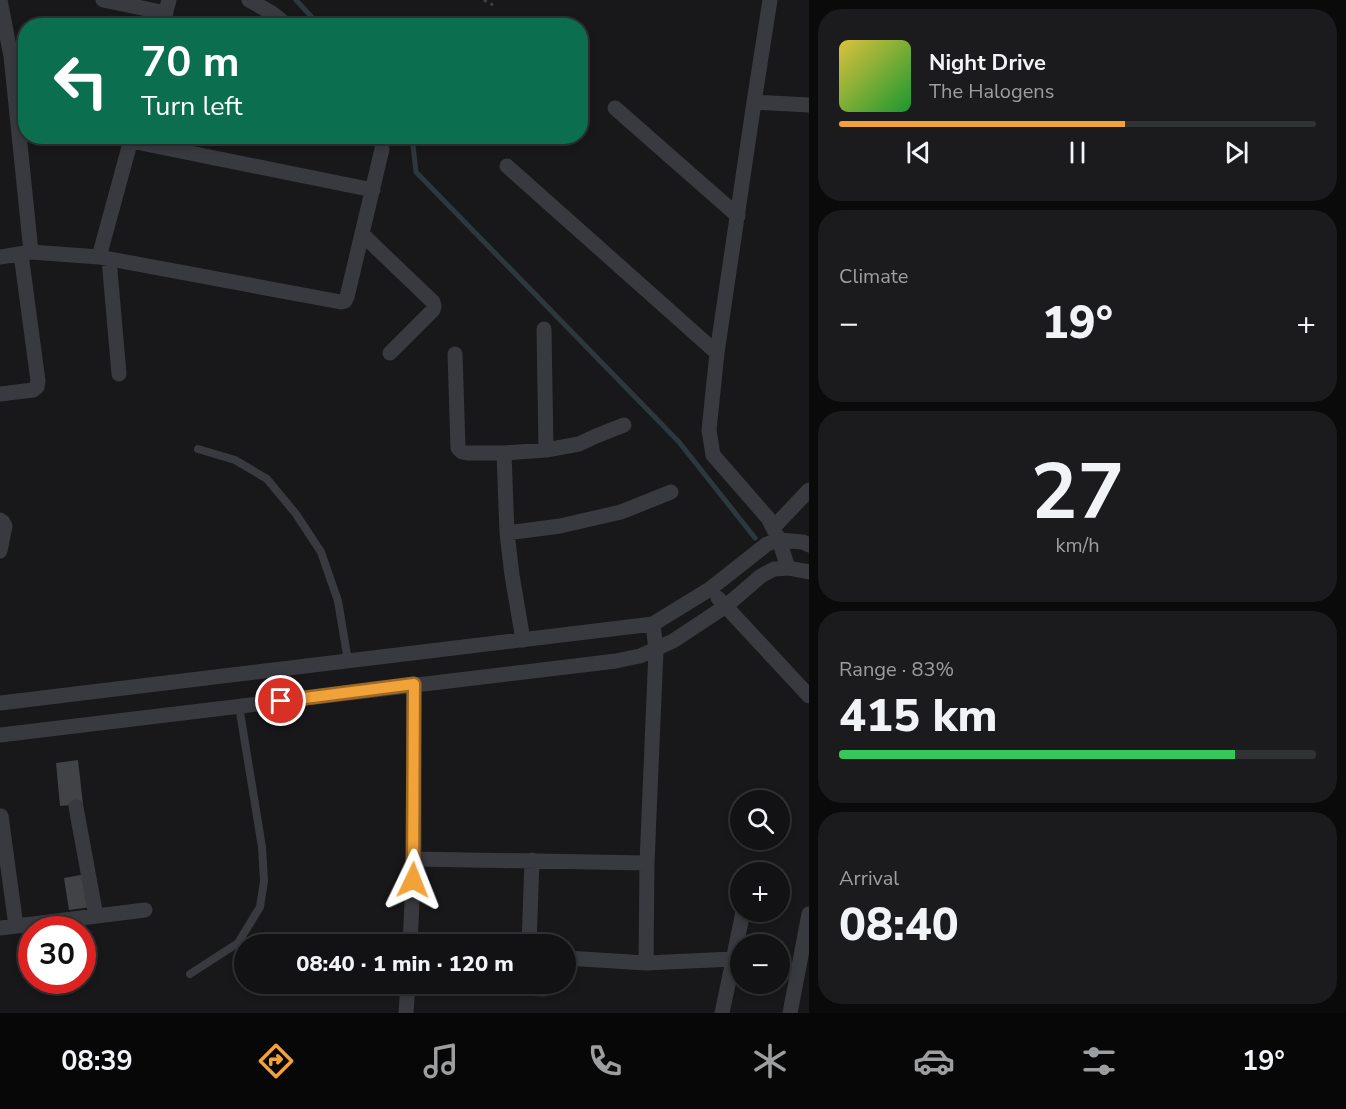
<!DOCTYPE html>
<meta charset="utf-8">
<style>
:root{--surface:#121214;--page:#1b1b1d;--text:#f1f3f6;--muted:#9c9ea0;--line:#313234;--accent:#f1a238}
body{margin:0;font-family:"Nunito Sans",sans-serif;background:var(--page);color:var(--text);height:100vh;display:flex;flex-direction:column;font-size:22px;white-space:nowrap}
*{box-sizing:border-box;margin:0}
p{font-size:20px;color:var(--muted)}
.icon{flex:none;width:33px;height:33px;fill:none;stroke:currentColor;stroke-width:2;stroke-linecap:round;stroke-linejoin:round}
.map{position:relative;flex:1;overflow:hidden}
.sheet{display:flex;flex-direction:column;gap:9px;padding:9px;background:#0a0a0b;width:537px}
.sheet>*{flex:none}
.guide{position:absolute;left:18px;top:18px;width:570px;height:126px;border-radius:24px;box-shadow:0 3px 9px #0003,0 0 0 2px var(--line);background:#0b6e4f;color:#fff;overflow:hidden}
.buttons{position:absolute;left:730px;top:790px;display:grid;gap:12px}
.buttons a{display:grid;place-items:center;width:60px;height:60px;border-radius:50%;background:var(--surface);box-shadow:0 3px 9px #0003,0 0 0 2px var(--line);font-size:30px}
.speed{position:absolute;left:18px;top:916px;display:flex;gap:12px;font-size:30px;font-weight:700;text-align:center}
.speed>*{display:grid;place-content:center;width:78px;height:78px;border-radius:50%;background:var(--surface);box-shadow:0 3px 9px #0003,0 0 0 2px var(--line);line-height:1}
.speed .limit{border:9px solid #d22;background:#fff;color:#111}
.pin{position:absolute;display:grid;place-items:center;width:51px;height:51px;color:#fff;margin:-26px;border:3px solid #fff;border-radius:50%;box-shadow:0 2px 6px #0007}
.me{position:absolute;width:66px;margin:-33px;rotate:2deg;stroke-linejoin:round;filter:drop-shadow(0 0 4px #0008)}
.turn{display:flex;align-items:center;gap:21px;height:126px;padding:0 24px;font-size:27px}
.turn .icon{width:78px;height:78px;stroke-width:2.5}
.turn b{display:block;font-size:42px;line-height:51px}
.big{font-size:45px;font-weight:800;line-height:1.1}
.sheet .tile{flex:1;display:flex;flex-direction:column;justify-content:center;gap:9px;min-width:0;padding:0 21px;border-radius:24px;background:var(--page)}
.sheet .dial{align-items:center;gap:0}
.dial b{font-size:78px;line-height:1}
.song{display:flex;align-items:center;gap:18px}
.cover{width:72px;height:72px;border-radius:9px;background:linear-gradient(135deg,hsl(50 70% 55%),hsl(130 70% 35%))}
.played{height:6px;border-radius:3px;background:linear-gradient(90deg,var(--accent) 60%,var(--line) 60%)}
.keys{display:flex;justify-content:space-around;direction:ltr}
.heat{display:flex;justify-content:space-between;align-items:center;font-size:33px;direction:ltr}
.charge{height:9px;border-radius:4px;background:linear-gradient(90deg,#34c759 83%,var(--line) 0)}
.trip{position:absolute;left:234px;top:934px;width:342px;height:60px;border-radius:30px;background:var(--surface);box-shadow:0 3px 9px #0003,0 0 0 2px var(--line);font-weight:800;line-height:60px;text-align:center}
.menu{display:flex;height:96px;justify-content:space-around;align-items:center;background:#070708;color:var(--muted)}
.menu .icon{width:42px;height:42px}
.menu .current{color:var(--accent)}
.menu b{font-size:27px;color:var(--text)}
main{display:flex;flex:1;min-height:0}
.map>svg:first-child{display:block}
.lines{fill:none;stroke-linecap:round;stroke-linejoin:round}
.stream{stroke:#2d383e;stroke-width:5}
.building{fill:#424347}
.path{stroke:#3f4146;stroke-width:3;stroke-dasharray:3 4.5;stroke-linecap:butt}
.service{stroke:#393a3f;stroke-width:8}
.minor{stroke:#393a3f;stroke-width:15}
.route-casing{stroke:#9d6924;stroke-width:15}
.route{stroke:#f1a238;stroke-width:10}
</style>
<main>
<div class="map">
<svg width="809" height="1013" viewBox="0 0 809 1013">
<rect width="100%" height="100%" fill="#18181a"/>
<g class="lines">
<path class="stream" d="M296,0l24,26
M412,136l4,36 263,270 76,96"/>
</g>
<path class="building" d="M78,760l5,44 -23,2 -4,-43z
M86,874l5,33 -22,3 -5,-32z"/>
<g class="lines">
<path class="path" d="M484,0l9,5"/>
<path class="service" d="M198,449l37,11 32,19 29,35 25,38 17,49 10,60
M190,974l48,-31 22,-36 4,-26 -2,-34 -23,-141"/>
<path class="minor" d="M0,0l11,56 20,196
M103,0l63,13
M249,0l23,13 16,13
M770,0l-16,102 -37,251 -8,77 4,25 55,63 11,22 9,28
M162,26l7,-26
M754,102l55,3
M615,108l123,108
M131,141l242,49
M507,166l210,187
M362,234l71,68 1,4 -1,4 -43,43
M0,257l31,-5 68,5 33,-121
M99,257l242,45 4,-1 2,-4 35,-148
M109,259l10,115
M544,329l2,121
M455,354l3,94 4,4 5,1h37
M0,394l33,-4 4,-3 1,-6 -17,-127
M0,520l3,2 2,4 -5,25
M773,528l36,-38
M507,533l53,-7 61,-14 50,-20
M718,598l91,98
M653,624l3,26 -9,213 -1,100 87,-4
M523,640l-11,-65 -5,-42 -3,-80 42,-3 33,-6 17,-8 28,-11
M0,703l653,-79 57,-35 57,-45 12,-4 24,2 6,3
M0,735l616,-74 24,-5 33,-15 53,-35 35,-30 13,-7 14,-1 21,4
M76,807l20,109
M1,816l15,110
M414,859v-174
M751,873v-3
M0,928l145,-18
M410,945l4,-86 233,4
M529,945l3,-85
M566,958l80,5
M419,984l124,5 5,-2 2,-3
M406,1013l2,-29
M722,1013l21,-101
M790,1013l19,-99"/>
</g>
<g class="lines">
<g class="route-casing">
<path id="route" d="M281,701l133,-17 -1,196"/>
</g>
<use href="#route" class="route"/>
</g>
</svg>
<div class="buttons">
<a><svg class="icon" aria-label="search" viewBox="0 0 24 24"><circle cx="10" cy="10" r="6"/><path d="M15 15l6 6"/></svg></a>
<a>+</a>
<a>−</a>
</div>
<div class="speed"><div class="limit">30</div></div>
<div class="pin" style="left:281px;top:701px;background:#d93025"><svg class="icon" aria-label="arrive" viewBox="0 0 24 24"><path d="M6 21V4h12l-3 4 3 4H6"/></svg></div>
<svg class="me" style="left:413px;top:880px" viewBox="-20 -20 40 40"><path d="M0-17L14 15 0 8-14 15z" fill="#f1a238" stroke="#fff" stroke-width="4"/></svg>
<div class="trip">08:40 · 1 min · 120 m</div>
<div class="guide">
<div class="turn"><svg class="icon" aria-label="left" viewBox="0 0 24 24"><path d="M17 20v-9H6M10 6l-5 5 5 5"/></svg><div><b>70 m</b>Turn left</div></div>
</div>
</div>
<section class="sheet">
<div class="tile">
<div class="song"><i class="cover"></i><div><b>Night Drive</b><p>The Halogens</p></div></div>
<div class="played"></div>
<div class="keys"><svg class="icon" aria-label="previous" viewBox="0 0 24 24"><path d="M18 5L8 12l10 7zM5 5v14"/></svg><svg class="icon" aria-label="pause" viewBox="0 0 24 24"><path d="M8 5v14M16 5v14"/></svg><svg class="icon" aria-label="next" viewBox="0 0 24 24"><path d="M6 5l10 7-10 7zM19 5v14"/></svg></div>
</div>
<div class="tile"><p>Climate</p>
<div class="heat"><a>−</a><b class="big">19°</b><a>+</a></div>
</div>
<div class="tile dial"><b>27</b><p>km/h</p></div>
<div class="tile"><p>Range · 83%</p><b class="big">415 km</b><div class="charge"></div></div>
<div class="tile"><p>Arrival</p><b class="big">08:40</b></div>
</section>
</main>
<nav class="menu">
<b>08:39</b>
<svg class="icon current" aria-label="directions" viewBox="0 0 24 24"><path d="M12 3l9 9-9 9-9-9zM9 14v-3h6M13 9l2 2-2 2"/></svg>
<svg class="icon" aria-label="music" viewBox="0 0 24 24"><path d="M9 18V5l10-2v13"/><circle cx="6" cy="18" r="3"/><circle cx="16" cy="16" r="3"/></svg>
<svg class="icon" aria-label="phone" viewBox="0 0 24 24"><path d="M5 4h4l2 5-3 2q2 4 5 5l2-3 5 2v4C11 20 4 13 5 4z"/></svg>
<svg class="icon" aria-label="climate" viewBox="0 0 24 24"><path d="M12 3v18M4 7l16 10M4 17L20 7"/></svg>
<svg class="icon" aria-label="car" viewBox="0 0 24 24"><path d="M5 17H2v-5l4-1 3-4h7l3 4 3 1v5h-3M9 17h6M6 11h13"/><circle cx="7" cy="17" r="2"/><circle cx="17" cy="17" r="2"/></svg>
<svg class="icon" aria-label="filters" viewBox="0 0 24 24"><path d="M4 7h16M4 17h16"/><circle cx="9" cy="7" r="2"/><circle cx="15" cy="17" r="2"/></svg>
<b>19°</b>
</nav>
